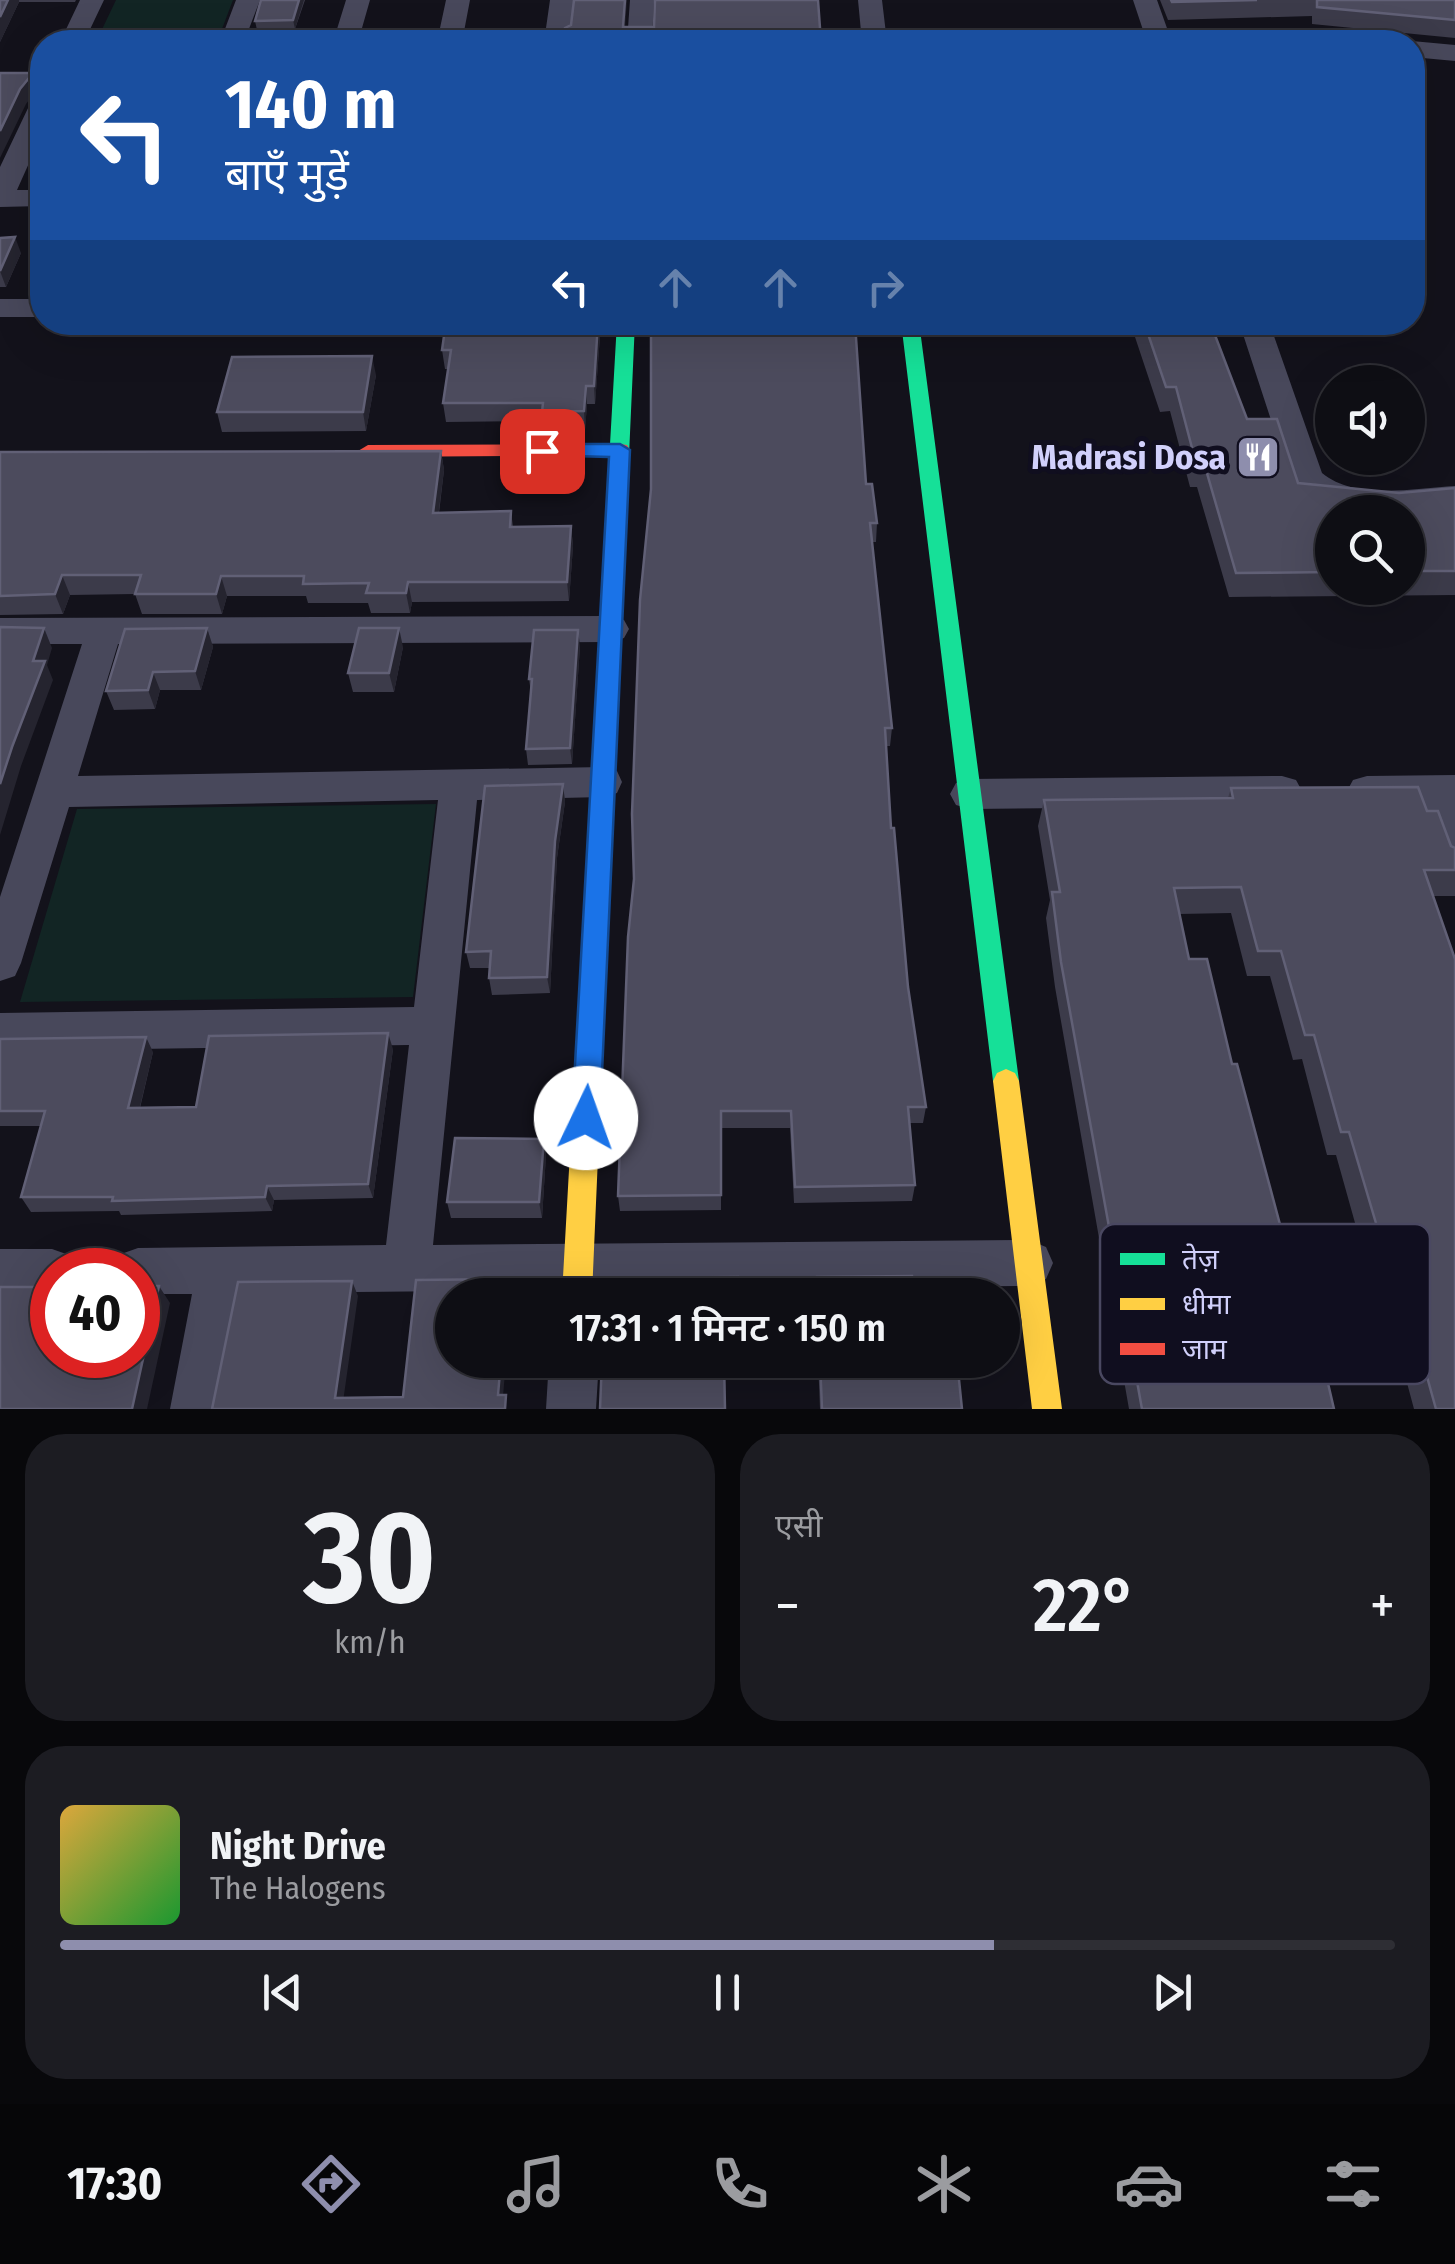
<!DOCTYPE html>
<html lang="hi">
<meta charset="utf-8">
<style>
:root{--surface:#0e0e14;--page:#1c1c22;--text:#f1f3f6;--muted:#9b9ca0;--line:#2e2e34;--accent:#8e8ead}
body{margin:0;font-family:"Fira Sans Condensed","Noto Sans Devanagari",sans-serif;background:var(--page);color:var(--text);height:100vh;display:flex;flex-direction:column;font-size:38px;white-space:nowrap}
*{box-sizing:border-box;margin:0}
p{font-size:32px;color:var(--muted)}
.icon{flex:none;width:55px;height:55px;fill:none;stroke:currentColor;stroke-width:2;stroke-linecap:round;stroke-linejoin:round}
.map{position:relative;height:1409px;overflow:hidden}
.details{display:flex;flex-direction:column;gap:25px;padding:25px;background:#08080b;flex:1}
.details>*{flex:none}
.top-card{position:absolute;left:30px;top:30px;width:1395px;height:305px;border-radius:40px;box-shadow:0 10px 40px #0002,0 0 0 2px var(--line);background:#1a4fa0;color:#fff;overflow:hidden}
.controls{position:absolute;left:1315px;top:365px;display:grid;gap:20px}
.controls a{display:grid;place-items:center;width:110px;height:110px;border-radius:50%;background:var(--surface);box-shadow:0 10px 40px #0002,0 0 0 2px var(--line);font-size:50px}
.speed{position:absolute;left:30px;top:1248px;display:flex;gap:20px;font-size:50px;font-weight:700;text-align:center}
.speed>*{display:grid;place-content:center;width:130px;height:130px;border-radius:50%;background:var(--surface);box-shadow:0 10px 40px #0002,0 0 0 2px var(--line);line-height:1}
.speed .limit{border:15px solid #d22;background:#fff;color:#111}
.pin{position:absolute;display:grid;place-items:center;width:85px;height:85px;color:#fff;margin:-42px;border-radius:20px;box-shadow:0 5px 15px #0006}
.me{position:absolute;width:110px;margin:-55px;rotate:3deg;stroke-linejoin:round;filter:drop-shadow(0 0 8px #0008)}
.turn{display:flex;align-items:center;gap:35px;height:210px;padding:0 30px;font-size:45px}
.turn .icon{width:130px;height:130px;stroke-width:2.5}
.turn b{display:block;font-size:70px;line-height:85px}
.lanes{display:flex;align-items:center;height:95px;padding:0 30px;background:#0003;justify-content:center;gap:50px;direction:ltr}
.lanes .off{opacity:.35}
.big{font-size:75px;font-weight:600;line-height:1.1}
.details .widget{flex:1;display:flex;flex-direction:column;justify-content:center;gap:15px;min-width:0;padding:0 35px;border-radius:40px;background:var(--page)}
.details .dial{align-items:center;gap:0}
.dial b{font-size:130px;line-height:1}
.song{display:flex;align-items:center;gap:30px}
.cover{width:120px;height:120px;border-radius:15px;background:linear-gradient(135deg,hsl(40 70% 55%),hsl(130 70% 35%))}
.played{height:10px;border-radius:5px;background:linear-gradient(90deg,var(--accent) 70%,var(--line) 70%)}
.keys{display:flex;justify-content:space-around;direction:ltr}
.heat{display:flex;justify-content:space-between;align-items:center;font-size:55px;direction:ltr}
.details .tiles{flex:1;display:grid;gap:25px;grid-template-columns:1fr 1fr}
.widget:last-child{grid-column:span 2}
.trip{position:absolute;left:435px;top:1278px;width:585px;height:100px;border-radius:50px;background:var(--surface);box-shadow:0 10px 40px #0002,0 0 0 2px var(--line);font-weight:600;line-height:100px;text-align:center}
.tabs{display:flex;height:160px;justify-content:space-around;align-items:center;background:#060608;color:var(--muted)}
.tabs .icon{width:70px;height:70px}
.tabs .active{color:var(--accent)}
.tabs b{font-size:45px;color:var(--text)}
.map>svg:first-child{display:block}
.green{fill:#122524}
.lines{fill:none;stroke-linecap:round;stroke-linejoin:round}
.street{fill:#48485b;fill-rule:evenodd}
.fast{fill:#16e098;fill-rule:evenodd}
.slow{fill:#ffcf43;fill-rule:evenodd}
.jam{fill:#f24e42;fill-rule:evenodd}
.wall{fill:#3c3b4a;fill-rule:evenodd}
.shaded-wall{fill:#25242f}
.building{fill:#4c4b5d;stroke:#616076;stroke-width:2.5;fill-rule:evenodd}
.route{fill:#1a73e8;stroke:#114b97;stroke-width:2.5}
.labels{text-anchor:middle;stroke-width:10;stroke-linejoin:round;paint-order:stroke}
.poi-label{font-size:35px;font-weight:bold;fill:#d1d0fb;stroke:#100e1f;text-anchor:end}
.key{fill:#100e1f;stroke:#4a4861;stroke-width:2.5}
.key-label{font-size:28px;fill:#d1d0fb}
</style>
<div class="map">
<svg width="1455" height="1409" viewBox="0 0 1455 1409">
<rect width="100%" height="100%" fill="#13121b"/>
<path class="green" d="M116,0h117l-16,42h-121z
M436,804l-23,193 -393,5 57,-193z"/>
<g class="lines">
<path class="street" d="M80,0h24l-20,42h-24z
M236,0h24l-16,42h-24z
M346,0h24l-12,42h-25z
M446,0h24l-8,42h-25z
M550,0h24l-5,42h-25z
M630,0h24l-2,42h-25z
M858,0h24l5,42h-25z
M1133,0h24l11,31 79,-2 96,5 13,8h-209z
M1412,41l43,4v16l-43,-4v-15h-4z
M42,98v36l-25,56h25v16l-42,1v-40l29,-61z
M0,299h42v18h-42z
M1239,322h30l53,151c34,28 92,15 133,13v22c-49,3 -134,20 -165,-30z
M611,616l13,4 5,9 -5,9 -13,4 -493,2 -40,132 525,-9 14,4 5,11 -5,11 -14,4 -126,3 -44,445 596,-5 17,7 7,16 -7,16 -17,7 -788,7 -21,116h-50l22,-115h-54v-24h-24l7,-16 17,-6 248,-3 23,-200 -409,6v-38l414,-6 24,-207 -369,7 -48,156 -6,13 -15,5v-84l82,-253h-82v-26z
M1455,775v100l-14,-4 -24,-65h-50l-14,-4 -6,-11 6,-11 14,-4z
M1282,776l14,4 6,11 -6,11 -14,4 -312,3 -14,-4 -6,-11 6,-11 14,-4z
M0,1249h52l17,6 6,15h-23v25h-52z
M549,1360h50l-3,49h-50z"/>
<path class="fast" d="M617,322h18l-22,490 -4,7h-16l-4,-7z
M901,322h18l100,759 -4,8 -9,4 -9,-4 -4,-8z"/>
<path class="slow" d="M601,803l8,2 4,7 -21,483h-30l27,-483 4,-7z
M1006,1069l9,4 4,8 43,328h-30l-39,-328 4,-8z"/>
<path class="jam" d="M620,444l7,1 3,5 -3,5 -259,2 -10,-6 10,-6z"/>
</g>
<path class="wall" d="M0,0h76l-1,2h-56l-19,40z
M261,0h44l-10,29 -38,1 -2,-9z
M1160,0h295v38l-143,-14v-8l-144,4z
M0,238l21,15 -15,34h-6z
M601,322l-6,82h-8l-2,26h-41l-1,-9 -97,1 -3,-19 5,-34h-3l-3,-19z
M1134,322h76l37,97 51,64 101,10 56,-5v107l-226,2 -32,-110h-7l-20,-76 -10,1 -28,-84zM1332,512h76v76h-76z
M376,375l-10,56 -144,1 -5,-20z
M441,451l3,19 -5,43 72,-2 2,16 58,-1 2,20 -4,55 -157,1 -2,11h-39l-3,-10h-60l-2,-7h-79l-5,18h-80l-7,-20 -65,1 -7,19 -63,1v-163z
M866,484l11,39 -1,19h-4l20,186 -2,18h-4l5,82 17,159 18,120 -3,16h-14l6,62 -3,16 -118,2 -4,-75h-69v82l-101,1 -2,-15 16,-317 17,-390z
M207,628l6,19 -12,43h-41l-5,19 -41,1 -8,-19z
M580,646l-8,118 -44,1 -2,-16 5,-56 -2,-14z
M403,647l-9,45h-41l-5,-19z
M563,784l2,18 -8,56 -7,135 -58,2 -3,-17 1,-10h-20l-4,-16z
M1231,788l196,23 24,35 4,2v48h-22l22,513h-41l-11,-41h-8l-19,-74 -56,1 14,54 -11,15 11,45h-205l-74,-422 -9,-69 4,-18 -12,-74 6,-26 184,-2zM1231,913l16,63h23l23,84 9,-1 25,96h9l21,75 -75,2 -50,-168 -43,-105 -10,-45z
M0,1039l153,13 -13,56 56,-1 197,-58 -20,149 -99,2 -2,11 -151,4 -2,-4 -88,1 -10,-15 20,-71h-41z
M544,1139l2,16 -4,63h-91l-4,-16z
M602,1360h137v11h-15z
M818,1360h139l5,49h-142z"/>
<path class="shaded-wall" d="M8,0h11v2l-19,40v-25z
M299,0h5l-9,29 -2,-9z
M625,0h2l-3,42 -1,-15z
M33,73l5,15 -12,16 -26,54v-27l20,-42z
M15,237l6,16 -15,34 -6,-16z
M598,322h3l-6,82 -1,-18z
M372,356l4,19 -10,56 -3,-19z
M586,386l1,18 -2,26 -1,-19z
M441,451l3,19 -8,63 -3,-20z
M571,526l2,20 -4,55 -2,-19z
M62,575l8,20 -7,19 -8,-20z
M221,576l6,20 -5,18 -6,-20z
M408,582l4,20 -2,11 -4,-20z
M44,628l8,20 -5,17 6,15 -32,86 -21,69v-51l33,-123z
M207,628l6,19 -12,43 -6,-19z
M399,628l4,19 -9,45 -5,-19z
M578,630l2,16 -8,118 -2,-16z
M153,672l7,18 -5,19 -7,-19z
M563,784l2,18 -8,56 -7,135 -3,-16 8,-136z
M388,1033l5,16 -20,149 -5,-14z
M146,1037l7,15 -17,71 -8,-15z
M544,1139l2,16 -4,63 -3,-16z
M267,1186l7,14 -2,11 -7,-14z
M352,1281l6,15 -16,113 -7,-11z
M159,1286l11,17 -23,106h-15z
M501,1360h5l-4,49 -4,-14z"/>
<path class="building" d="M0,0h8l-8,17z
M261,0h38l-6,20 -38,1z
M574,0h51l-2,27h31l1,-27h163l3,42h-256v-14l6,-3z
M1171,0h86l-85,2z
M1317,0h138v20l-138,-13z
M0,73h33l-13,16 -20,42z
M15,237l-15,34v-33z
M446,322h152l-4,64h-8l-2,25 -42,1 1,-9h-100l8,-53h-9z
M651,322l204,1 11,161h6l5,39h-7l22,205h-7l6,100h3l14,159 18,120h-18l7,78 -120,2 -4,-76h-70v84l-103,1 10,-259 6,-58 -2,-65 8,-214 11,-111z
M1144,322h66l37,97h30l21,64 101,10 56,-5v83h-47v-59h-76v60l-96,1 -32,-110h-8l-20,-76h-10z
M372,356l-9,56h-146l15,-55z
M441,451l-8,62 78,-2 -1,16 61,-1 -4,56h-159l-2,11h-40l3,-10 -66,1 1,-8h-83l-5,18h-81l6,-19h-79l-7,19 -55,2v-144z
M0,627l44,1 -11,33h12l-33,86 -12,37z
M207,628l-12,43 -42,1 -5,18 -42,1 19,-62z
M359,628h40l-10,45h-41z
M534,630h44l-8,118 -44,1 6,-70h-3z
M563,784l-8,57 -8,136 -58,1 2,-27 -25,1 19,-166z
M1418,787l9,24h11l13,35 4,2v22h-31l31,89v450h-19l-17,-61h-8l-20,-76 -77,2 20,75h-14l14,60h-192l-81,-447 -9,-70h8l-16,-92 189,-2 -2,-10zM1241,887l17,64h23l24,84h9l27,97h8l29,98 -96,2 -45,-168h-5l-25,-105h-18l-15,-71z
M388,1033l-20,151 -101,2 -2,11 -153,4 1,-4h-92l24,-86h-45v-72l146,-2 -18,71 68,-1 13,-71z
M455,1138l89,1 -5,63h-92z
M912,1276l2,19h-97v-18z
M738,1277v18h-132v-11l8,-1 1,-5z
M508,1279l-1,16h-55v65h49l-3,35h8l-1,14h-293l26,-127 114,-1 -17,117 68,-1 13,-117z
M138,1286h21l-27,123h-132v-122h52v68h86z
M602,1360h122l1,49h-125z
M820,1360h137l5,49h-140z"/>
<path class="route" d="M542,444h78l10,6 -30,668 -4,9 -10,4 -10,-4 -4,-9 37,-661 -74,-2 -3,-4z"/>
<defs>
<g id="restaurant-square" transform="scale(2.25)"><rect x="-9" y="-9" width="18" height="18" rx="4" fill="#8e8ead" stroke="#100e1f"/><path d="M-5-6h1v4h1v-4h1v4h1v-4h1v5L-1.5 .5V6h-2V.5L-5-1ZM5-6V6H3V1.5H1.5Q1.5-4 5-6Z" fill="#fff"/></g>
</defs>
<g fill-rule="evenodd">
<use href="#restaurant-square" x="1258" y="457"/>
</g>
<g class="labels">
<g class="poi-label">
<text x="1226" y="469">Madrasi Dosa</text>
</g>
</g>
<rect x="1100" y="1224" width="330" height="160" rx="15" class="key"/>
<rect x="1120" y="1253" width="45" height="12" fill="#16e098"/>
<rect x="1120" y="1298" width="45" height="12" fill="#ffcf43"/>
<rect x="1120" y="1343" width="45" height="12" fill="#f24e42"/>
<g class="key-label">
<text x="1182" y="1269">तेज़</text>
<text x="1182" y="1314">धीमा</text>
<text x="1182" y="1359">जाम</text>
</g>
</svg>
<div class="controls">
<a><svg class="icon" aria-label="sound" viewBox="0 0 24 24"><path d="M4 9h4l5-4v14l-5-4H4zM17 9q2 3 0 6"/></svg></a>
<a><svg class="icon" aria-label="search" viewBox="0 0 24 24"><circle cx="10" cy="10" r="6"/><path d="M15 15l6 6"/></svg></a>
</div>
<div class="speed"><div class="limit">40</div></div>
<div class="pin" style="left:542px;top:451px;background:#d93025"><svg class="icon" aria-label="arrive" viewBox="0 0 24 24"><path d="M6 21V4h12l-3 4 3 4H6"/></svg></div>
<svg class="me" style="left:586px;top:1118px" viewBox="-20 -20 40 40"><circle r="19" fill="#fff"/><path d="M0-13L10 11 0 6-10 11z" fill="#1a73e8"/></svg>
<div class="trip">17:31 · 1 मिनट · 150 m</div>
<div class="top-card">
<div class="turn"><svg class="icon" aria-label="left" viewBox="0 0 24 24"><path d="M17 20v-9H6M10 6l-5 5 5 5"/></svg><div><b>140 m</b>बाएँ मुड़ें</div></div>
<div class="lanes"><svg class="icon" aria-label="left" viewBox="0 0 24 24"><path d="M17 20v-9H6M10 6l-5 5 5 5"/></svg><svg class="icon off" aria-label="ahead" viewBox="0 0 24 24"><path d="M12 20V5M6 11l6-6 6 6"/></svg><svg class="icon off" aria-label="ahead" viewBox="0 0 24 24"><path d="M12 20V5M6 11l6-6 6 6"/></svg><svg class="icon off" aria-label="right" viewBox="0 0 24 24"><path d="M7 20v-9h11M14 6l5 5-5 5"/></svg></div>
</div>
</div>
<section class="details">
<div class="tiles">
<div class="widget dial"><b>30</b><p>km/h</p></div>
<div class="widget"><p>एसी</p>
<div class="heat"><a>−</a><b class="big">22°</b><a>+</a></div>
</div>
<div class="widget">
<div class="song"><i class="cover"></i><div><b>Night Drive</b><p>The Halogens</p></div></div>
<div class="played"></div>
<div class="keys"><svg class="icon" aria-label="previous" viewBox="0 0 24 24"><path d="M18 5L8 12l10 7zM5 5v14"/></svg><svg class="icon" aria-label="pause" viewBox="0 0 24 24"><path d="M8 5v14M16 5v14"/></svg><svg class="icon" aria-label="next" viewBox="0 0 24 24"><path d="M6 5l10 7-10 7zM19 5v14"/></svg></div>
</div>
</div>
</section>
<nav class="tabs">
<b>17:30</b>
<svg class="icon active" aria-label="directions" viewBox="0 0 24 24"><path d="M12 3l9 9-9 9-9-9zM9 14v-3h6M13 9l2 2-2 2"/></svg>
<svg class="icon" aria-label="music" viewBox="0 0 24 24"><path d="M9 18V5l10-2v13"/><circle cx="6" cy="18" r="3"/><circle cx="16" cy="16" r="3"/></svg>
<svg class="icon" aria-label="phone" viewBox="0 0 24 24"><path d="M5 4h4l2 5-3 2q2 4 5 5l2-3 5 2v4C11 20 4 13 5 4z"/></svg>
<svg class="icon" aria-label="climate" viewBox="0 0 24 24"><path d="M12 3v18M4 7l16 10M4 17L20 7"/></svg>
<svg class="icon" aria-label="car" viewBox="0 0 24 24"><path d="M5 17H2v-5l4-1 3-4h7l3 4 3 1v5h-3M9 17h6M6 11h13"/><circle cx="7" cy="17" r="2"/><circle cx="17" cy="17" r="2"/></svg>
<svg class="icon" aria-label="filters" viewBox="0 0 24 24"><path d="M4 7h16M4 17h16"/><circle cx="9" cy="7" r="2"/><circle cx="15" cy="17" r="2"/></svg>
</nav>
